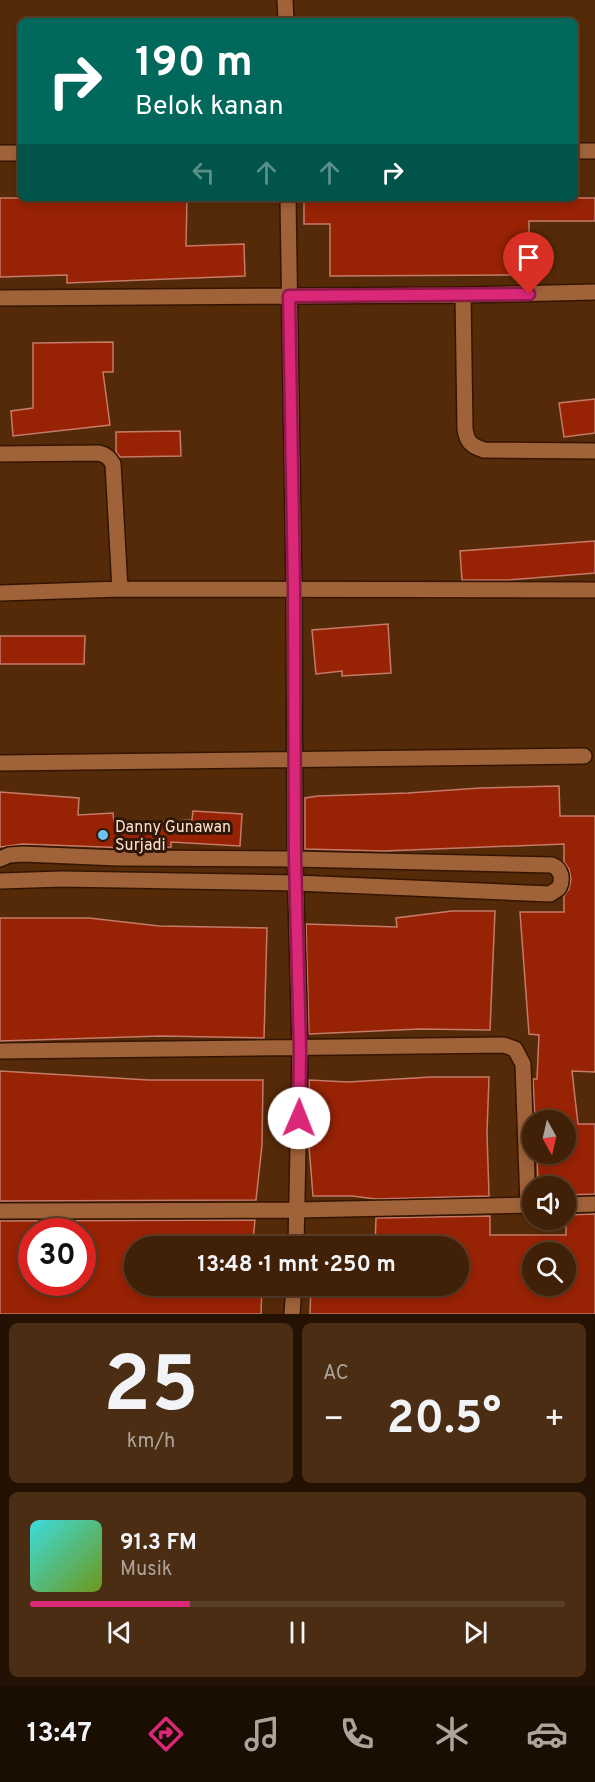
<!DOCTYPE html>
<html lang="id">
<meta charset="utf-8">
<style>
:root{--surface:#402006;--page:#4b2d14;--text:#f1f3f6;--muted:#aea39b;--line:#593e28;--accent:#db2777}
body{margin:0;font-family:Overpass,sans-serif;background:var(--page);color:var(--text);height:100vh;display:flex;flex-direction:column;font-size:22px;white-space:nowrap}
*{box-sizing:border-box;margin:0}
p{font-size:20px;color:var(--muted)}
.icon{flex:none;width:33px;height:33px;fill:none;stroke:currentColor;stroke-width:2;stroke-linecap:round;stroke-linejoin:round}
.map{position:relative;height:1314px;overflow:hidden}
.drawer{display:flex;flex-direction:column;gap:9px;padding:9px;background:#231203;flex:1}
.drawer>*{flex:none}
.hud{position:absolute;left:18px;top:18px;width:560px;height:183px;border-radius:9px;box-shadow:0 3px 9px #0003,0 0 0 2px var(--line);background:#00695c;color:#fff;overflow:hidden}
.needle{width:39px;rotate:172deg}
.buttons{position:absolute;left:522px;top:1110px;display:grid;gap:12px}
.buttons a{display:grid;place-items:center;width:54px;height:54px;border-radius:50%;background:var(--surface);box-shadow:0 3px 9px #0003,0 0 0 2px var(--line);font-size:30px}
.speed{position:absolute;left:18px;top:1218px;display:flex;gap:12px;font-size:30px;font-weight:700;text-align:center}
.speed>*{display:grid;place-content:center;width:78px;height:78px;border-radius:50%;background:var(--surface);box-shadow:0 3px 9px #0003,0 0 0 2px var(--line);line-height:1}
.speed .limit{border:9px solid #d22;background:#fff;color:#111}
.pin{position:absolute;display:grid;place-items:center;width:51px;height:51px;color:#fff;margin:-62px -26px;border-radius:50% 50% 50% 0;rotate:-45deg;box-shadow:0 0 6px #0007}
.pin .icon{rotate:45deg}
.me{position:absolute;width:66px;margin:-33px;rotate:1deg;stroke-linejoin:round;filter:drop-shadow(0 0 4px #0008)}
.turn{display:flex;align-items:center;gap:21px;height:126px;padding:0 18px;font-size:27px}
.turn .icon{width:78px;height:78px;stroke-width:2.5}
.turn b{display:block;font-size:42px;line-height:51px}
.lanes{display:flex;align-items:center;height:57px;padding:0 18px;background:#0003;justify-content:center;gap:30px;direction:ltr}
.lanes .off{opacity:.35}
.big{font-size:45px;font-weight:700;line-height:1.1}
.drawer .tile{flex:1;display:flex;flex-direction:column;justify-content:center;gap:9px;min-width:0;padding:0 21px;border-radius:9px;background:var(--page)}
.drawer .dial{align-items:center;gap:0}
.dial b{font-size:78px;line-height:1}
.song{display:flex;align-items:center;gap:18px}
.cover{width:72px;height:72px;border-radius:9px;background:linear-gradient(135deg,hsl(180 70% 55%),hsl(80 70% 35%))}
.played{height:6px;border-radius:3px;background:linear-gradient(90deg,var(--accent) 30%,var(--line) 30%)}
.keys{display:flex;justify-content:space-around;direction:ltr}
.heat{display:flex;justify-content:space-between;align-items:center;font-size:33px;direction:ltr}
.drawer .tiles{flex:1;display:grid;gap:9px;grid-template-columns:1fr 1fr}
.tile:last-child{grid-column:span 2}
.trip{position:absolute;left:124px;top:1236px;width:345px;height:60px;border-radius:30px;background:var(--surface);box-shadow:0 3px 9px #0003,0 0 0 2px var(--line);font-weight:700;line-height:60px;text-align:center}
.dock{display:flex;height:96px;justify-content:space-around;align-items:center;background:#1a0d02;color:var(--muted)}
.dock .icon{width:42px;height:42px}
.dock .active{color:var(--accent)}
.dock b{font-size:27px;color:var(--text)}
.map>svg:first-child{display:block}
.building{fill:#972204;stroke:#c57b6a;stroke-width:1.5;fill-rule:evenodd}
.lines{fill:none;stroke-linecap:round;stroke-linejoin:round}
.street-casing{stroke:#331501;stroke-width:18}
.street{stroke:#9f6239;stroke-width:15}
.route-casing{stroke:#8e194d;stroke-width:15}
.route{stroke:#db2777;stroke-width:10}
.poi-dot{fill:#6bc3f2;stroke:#301706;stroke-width:2}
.labels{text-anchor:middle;stroke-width:6;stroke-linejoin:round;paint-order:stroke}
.poi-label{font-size:16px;fill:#fee2d1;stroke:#301706;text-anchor:start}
</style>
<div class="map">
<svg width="595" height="1314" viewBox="0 0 595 1314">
<rect width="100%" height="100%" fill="#552a08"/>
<path class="building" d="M0,198h187l-1,48 58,-2 1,32 -178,7v-8l-67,2z
M403,198h192v23h-66v54l-199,1v-52h-26v-24z
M113,342v30h-10l7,53 -97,11 -2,-25 22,-3v-65z
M595,399v34l-31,4 -5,-34z
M180,431l1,25 -61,1 -4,-5v-20z
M595,541v32l-87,7h-46l-2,-29z
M388,624l3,49 -49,3v-5l-26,3 -4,-44z
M0,636h85l-1,28h-84z
M559,786l1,30h35v256l-23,-1 6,53h17v70l-29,1v-9h-28l-1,-32h29v-34h-31l-2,-41h4l2,-44 -10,-1 -9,-122h44v-16l5,-7 2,-10 -2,-10 -5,-7v-18l-180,7 -79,-2v-51l13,-2 90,-3 72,-5z
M0,792l79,6 -1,17 35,-2 1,9 24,1 54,-3 1,-9 49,3 -2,32 -69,-4v5l-41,1 -107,-4 -23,3z
M452,911h43l-5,119 -70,-1 -111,5 -3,-110 91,3 -1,-9z
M0,918h89l70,8 108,2 -3,110 -103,-2 -161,5z
M0,1071l148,9h115l-1,65 -6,55 -256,1z
M431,1077h58l-2,56 2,63 -113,3 -24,-3h-39l-4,-50h3l-3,-66 39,2z
M595,1214v100h-285l1,-28h148v-40h-84l1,-28 114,-2v19h76v-20zM532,1252h34v34h-34z
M255,1220l-2,20 11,1v5h-129v40h127l-1,28h-261v-93zM32,1232h50v50h-50z"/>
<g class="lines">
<g class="street-casing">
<path id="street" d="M285,0l1,21
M574,151h21
M0,153h21
M288,198l6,390 1,271 5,190 -4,197
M463,295l2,134c2,13 6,17 19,21l111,1
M0,298l463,-3 132,-3
M0,454l99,-1c7,2 10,4 14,11l7,125
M0,593l120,-4 475,1
M0,763l584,-7
M0,859l9,-4 14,-1 95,4 177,1 257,6c10,4 11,15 7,23l-9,6 -254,-11 -234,-4 -62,2
M0,1051l504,-6 11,4 8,15 5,141
M566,1205l29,-1
M0,1211l298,-1 234,-5
M292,1314l2,-28"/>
</g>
<use href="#street" class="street"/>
</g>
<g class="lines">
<g class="route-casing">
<path id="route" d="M299,1118l1,-69 -5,-190 -1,-271 -5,-292 240,-2"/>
</g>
<use href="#route" class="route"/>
</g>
<circle class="poi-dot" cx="103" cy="835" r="6"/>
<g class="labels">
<g class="poi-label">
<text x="115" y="832">Danny Gunawan<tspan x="115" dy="18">Surjadi</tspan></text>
</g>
</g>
</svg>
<div class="buttons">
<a><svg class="needle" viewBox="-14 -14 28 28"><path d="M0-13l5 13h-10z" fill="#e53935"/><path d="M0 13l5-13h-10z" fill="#aea39b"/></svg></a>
<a><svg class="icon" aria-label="sound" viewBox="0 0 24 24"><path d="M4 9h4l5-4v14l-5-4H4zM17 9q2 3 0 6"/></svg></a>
<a><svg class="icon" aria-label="search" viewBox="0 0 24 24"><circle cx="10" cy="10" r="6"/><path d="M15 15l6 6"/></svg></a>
</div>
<div class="speed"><div class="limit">30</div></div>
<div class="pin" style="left:529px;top:294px;background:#d93025"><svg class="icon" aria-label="arrive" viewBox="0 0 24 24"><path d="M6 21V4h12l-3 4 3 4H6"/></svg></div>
<svg class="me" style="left:299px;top:1118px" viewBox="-20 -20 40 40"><circle r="19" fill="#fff"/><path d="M0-13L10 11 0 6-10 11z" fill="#db2777"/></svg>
<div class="trip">13:48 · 1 mnt · 250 m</div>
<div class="hud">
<div class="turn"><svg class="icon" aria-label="right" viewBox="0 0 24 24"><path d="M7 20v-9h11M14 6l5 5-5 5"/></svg><div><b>190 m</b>Belok kanan</div></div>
<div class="lanes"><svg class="icon off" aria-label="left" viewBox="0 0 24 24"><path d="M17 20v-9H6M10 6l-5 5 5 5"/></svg><svg class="icon off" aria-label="ahead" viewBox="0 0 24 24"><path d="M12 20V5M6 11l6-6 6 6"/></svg><svg class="icon off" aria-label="ahead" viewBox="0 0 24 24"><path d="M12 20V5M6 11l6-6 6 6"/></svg><svg class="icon" aria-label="right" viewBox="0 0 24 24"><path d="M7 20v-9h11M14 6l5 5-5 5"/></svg></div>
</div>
</div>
<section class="drawer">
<div class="tiles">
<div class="tile dial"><b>25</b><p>km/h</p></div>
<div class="tile"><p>AC</p>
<div class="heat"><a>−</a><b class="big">20.5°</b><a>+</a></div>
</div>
<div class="tile">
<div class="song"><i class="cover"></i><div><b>91.3 FM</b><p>Musik</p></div></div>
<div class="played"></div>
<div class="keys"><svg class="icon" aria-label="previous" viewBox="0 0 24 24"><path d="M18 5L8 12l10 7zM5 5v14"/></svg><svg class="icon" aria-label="pause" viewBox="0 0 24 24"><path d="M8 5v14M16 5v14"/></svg><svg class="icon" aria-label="next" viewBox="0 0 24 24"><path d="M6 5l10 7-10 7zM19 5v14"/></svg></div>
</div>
</div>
</section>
<nav class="dock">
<b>13:47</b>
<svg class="icon active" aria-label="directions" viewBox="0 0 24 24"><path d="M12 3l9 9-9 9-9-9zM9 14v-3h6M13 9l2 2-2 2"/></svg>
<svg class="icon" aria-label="music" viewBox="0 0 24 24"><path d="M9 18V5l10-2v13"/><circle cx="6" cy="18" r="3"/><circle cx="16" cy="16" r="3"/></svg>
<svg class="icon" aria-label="phone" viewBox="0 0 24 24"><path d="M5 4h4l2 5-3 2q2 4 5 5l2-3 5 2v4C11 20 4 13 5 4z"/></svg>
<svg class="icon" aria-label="climate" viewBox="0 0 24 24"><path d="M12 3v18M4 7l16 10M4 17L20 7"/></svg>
<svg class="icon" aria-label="car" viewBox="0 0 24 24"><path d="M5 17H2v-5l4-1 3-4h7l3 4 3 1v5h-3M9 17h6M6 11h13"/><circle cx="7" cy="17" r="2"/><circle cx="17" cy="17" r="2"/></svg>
</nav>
